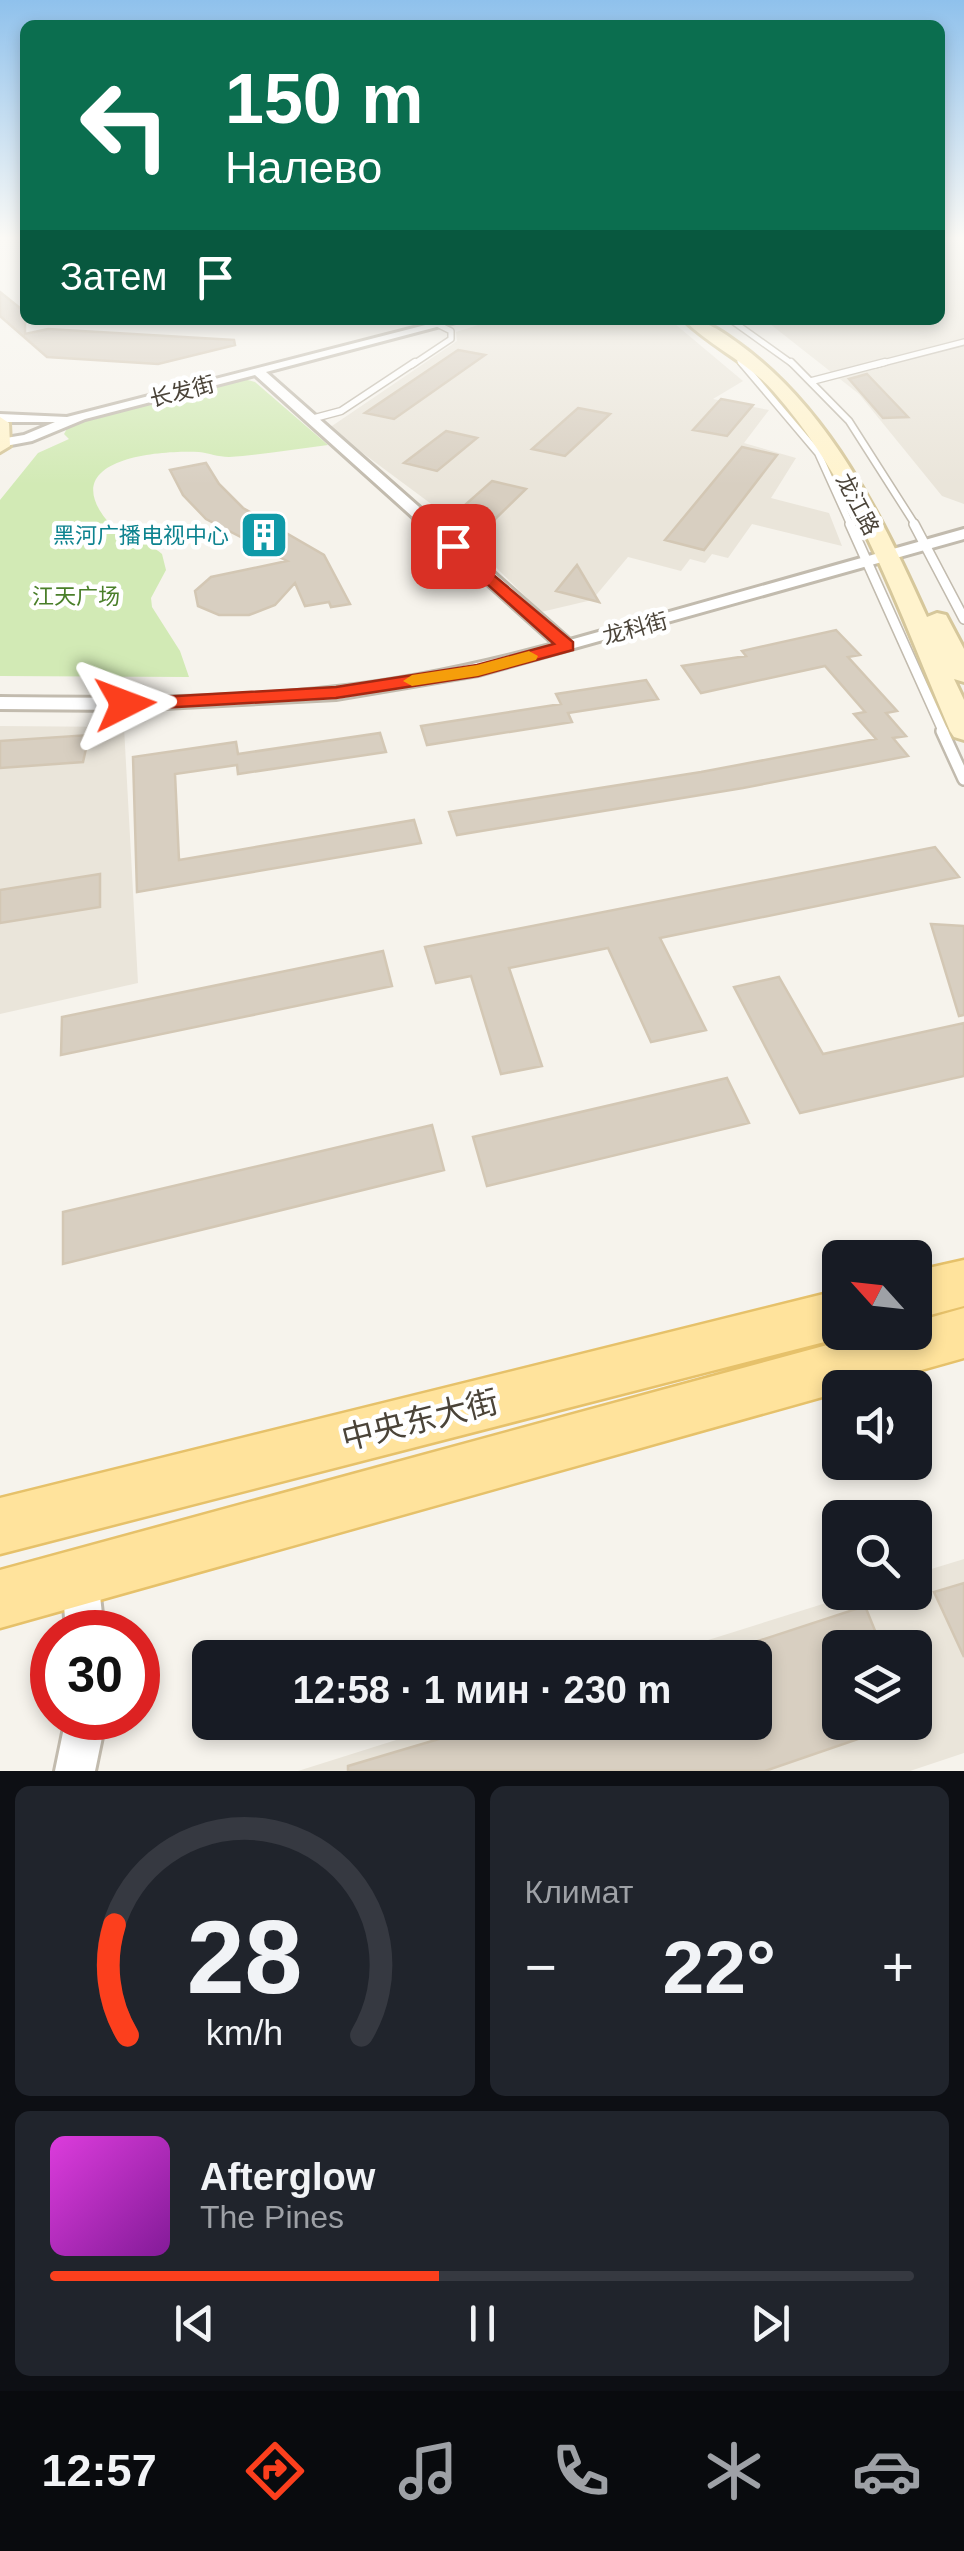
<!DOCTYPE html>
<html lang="ru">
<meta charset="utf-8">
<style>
:root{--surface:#171b24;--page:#20242c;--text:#f1f3f6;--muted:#9ea1a6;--line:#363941;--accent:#fc3f1d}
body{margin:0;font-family:Helvetica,"Noto Sans SC",sans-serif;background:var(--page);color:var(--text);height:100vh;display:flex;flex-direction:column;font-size:38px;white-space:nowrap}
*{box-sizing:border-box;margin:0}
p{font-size:32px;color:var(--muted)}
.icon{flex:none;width:55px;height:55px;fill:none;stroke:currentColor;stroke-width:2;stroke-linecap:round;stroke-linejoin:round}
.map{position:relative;height:1771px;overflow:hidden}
.panel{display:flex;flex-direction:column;gap:15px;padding:15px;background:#0d0f14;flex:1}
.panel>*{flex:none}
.top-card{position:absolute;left:20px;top:20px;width:925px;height:305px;border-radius:15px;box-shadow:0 5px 15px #0003;background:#0b6e4f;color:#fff;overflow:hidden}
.needle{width:65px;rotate:297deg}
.fabs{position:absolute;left:822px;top:1240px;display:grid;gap:20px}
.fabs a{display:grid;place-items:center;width:110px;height:110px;border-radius:15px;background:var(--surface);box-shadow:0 5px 15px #0003;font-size:50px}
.speed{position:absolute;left:30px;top:1610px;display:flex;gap:20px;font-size:50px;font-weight:700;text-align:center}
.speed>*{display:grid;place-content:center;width:130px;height:130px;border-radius:50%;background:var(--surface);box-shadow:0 5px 15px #0003;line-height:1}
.speed .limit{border:15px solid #d22;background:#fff;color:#111}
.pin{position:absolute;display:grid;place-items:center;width:85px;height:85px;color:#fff;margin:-42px;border-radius:20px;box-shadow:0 5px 15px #0006}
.me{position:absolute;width:110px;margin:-55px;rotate:87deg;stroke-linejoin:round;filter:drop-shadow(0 0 8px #0008)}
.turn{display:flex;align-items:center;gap:35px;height:210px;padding:0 40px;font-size:45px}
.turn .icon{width:130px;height:130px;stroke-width:2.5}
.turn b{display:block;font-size:70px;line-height:85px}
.then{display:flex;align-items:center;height:95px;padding:0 40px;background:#0003;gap:20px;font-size:38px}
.big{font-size:75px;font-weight:600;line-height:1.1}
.panel .card{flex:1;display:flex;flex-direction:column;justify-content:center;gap:15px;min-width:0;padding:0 35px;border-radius:15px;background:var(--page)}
.panel .dial{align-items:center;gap:0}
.dial svg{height:260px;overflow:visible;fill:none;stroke:var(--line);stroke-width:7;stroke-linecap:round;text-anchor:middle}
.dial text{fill:var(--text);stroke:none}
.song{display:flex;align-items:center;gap:30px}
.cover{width:120px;height:120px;border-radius:15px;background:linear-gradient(135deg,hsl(300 70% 55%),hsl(290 70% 35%))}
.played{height:10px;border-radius:5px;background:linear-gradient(90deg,var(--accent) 45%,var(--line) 45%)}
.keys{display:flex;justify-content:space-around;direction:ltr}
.heat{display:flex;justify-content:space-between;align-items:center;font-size:55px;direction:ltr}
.panel .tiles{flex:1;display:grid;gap:15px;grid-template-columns:1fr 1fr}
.card:last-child{grid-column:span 2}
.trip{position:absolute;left:192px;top:1640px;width:580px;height:100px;border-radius:15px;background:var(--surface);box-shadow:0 5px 15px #0003;font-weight:600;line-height:100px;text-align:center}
.dock{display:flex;height:160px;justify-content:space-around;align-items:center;background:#090b0e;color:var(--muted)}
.dock .icon{width:70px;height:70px}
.dock .current{color:var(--accent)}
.dock b{font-size:45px;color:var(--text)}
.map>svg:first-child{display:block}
.residential{fill:#eae5da;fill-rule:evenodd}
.green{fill:#d2eab5}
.building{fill:#d8cfc1;stroke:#d3c7b4;stroke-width:2.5}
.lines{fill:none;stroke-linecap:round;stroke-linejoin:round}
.lane-far3-casing{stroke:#c2bbae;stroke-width:8}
.lane-far2-casing{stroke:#c2bbae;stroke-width:9}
.lane-far1-casing{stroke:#c2bbae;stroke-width:12}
.lane-casing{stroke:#c2bbae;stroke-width:16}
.street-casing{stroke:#c2bbae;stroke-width:6}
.secondary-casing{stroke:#d6c79b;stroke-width:6}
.primary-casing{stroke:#e6c16a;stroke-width:5}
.lane-far3{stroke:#fff;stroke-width:5}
.lane-far2{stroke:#fff;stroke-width:6}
.lane-far1{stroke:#fff;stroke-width:9}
.lane{stroke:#fff;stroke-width:11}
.street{fill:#fff;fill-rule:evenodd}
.secondary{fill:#fff3cd;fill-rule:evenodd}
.primary{fill:#ffe39c;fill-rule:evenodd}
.route{fill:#fc3f1d;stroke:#a42913;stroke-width:2.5}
.slow{fill:#f59e0b}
.labels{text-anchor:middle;stroke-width:9;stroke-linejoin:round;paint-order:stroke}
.far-street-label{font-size:22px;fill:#4b4439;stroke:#fff}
.far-culture-label{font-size:22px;fill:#0d838f;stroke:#fff;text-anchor:end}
.far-park-label{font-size:22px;fill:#4a7f2a;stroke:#fff}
.near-street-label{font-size:32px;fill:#4b4439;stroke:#fff}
</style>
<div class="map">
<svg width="964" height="1771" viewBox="0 0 964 1771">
<rect width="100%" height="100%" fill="#f6f3ec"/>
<path class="residential" d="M940,237h24v267l-22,-8 -83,-102 -94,-74h175z
M494,320h174l7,4 68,57 -30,18 56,11 -25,33 52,15 -25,40 58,15 13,33 -90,-22 -24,34 -16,-4 -7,9 -15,-4 -9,12 -53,-14 -36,43 -51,12 -107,-106 -105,-78 128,-87 -1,-9z
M0,726l124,1 14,256 -138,31z
M964,1559v194l-54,18h-612l152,-48 305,-1v-64l-101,-1 204,-64 57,-1v-18zM840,1648h75v74h-75z"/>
<path class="green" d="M244,379l11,3 73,63c-33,4 -66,10 -99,12 -11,0 -20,-4 -30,-5 -39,-2 -140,6 -94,66 15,20 40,21 57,36l4,16 -15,28 1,9 28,44 9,26 -189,-1v-176l38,-47 31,-14 -5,-5 5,-9z"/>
<path class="building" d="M0,292l25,20v22l23,-5 186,11 1,5 -77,19 -111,-7 -47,-41z
M458,350l27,5 -91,64 -29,-6z
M867,374l41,43 -25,1 -34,-39z
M721,399l32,6 -26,31 -34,-6z
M578,408l32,6 -45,42 -33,-7z
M446,431l31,7 -40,33 -33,-8z
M742,447l35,8 -73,95 -39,-10z
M206,463l13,21 24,24 81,47 26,49 -19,3 -2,-5 -24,4 -10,-23 -20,22 -26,10h-30l-21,-9 -3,-15 16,-14 76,-16 -81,-42 -23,-24 -13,-25z
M492,481l34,8 -34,33 -36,-9z
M577,565l22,37 -43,-11z
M836,630l24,25 -12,2 49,54 -11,2 20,23 -13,2 15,18 -165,32 -286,47 -8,-23 252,-40 175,-33 -22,-25 11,-2 -40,-46 -124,27 -19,-27 64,-10 -4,-5z
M646,680l12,19 -90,14 4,9 -145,23 -6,-19 140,-22 -5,-10z
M380,733l6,19 -148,22 -1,-9 -62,9 4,86 235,-40 7,23 -284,49 -4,-135 103,-15 2,12z
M89,735l-6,27 -83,6v-27z
M935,847l24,30 -299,61 46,92 -55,12 -43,-94 -99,20 33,98 -41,8 -30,-98 -35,7 -11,-36z
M100,874v33l-100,16v-33z
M931,924l33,2v89l-5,1z
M383,951l9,35 -331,69 1,-38z
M779,977l44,77 141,-31v53l-164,37 -66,-126z
M727,1078l22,45 -262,63 -14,-49z
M432,1125l12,45 -381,94v-52z
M964,1583v74l-30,-65z
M865,1606l17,42h-42v74h55l1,4 -131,45h-417v-5l148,-44h259v-80z"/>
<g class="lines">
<g class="lane-far3-casing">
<path id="lane-far3" d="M731,320l63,45
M740,361l3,4
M412,365l39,-26v-8l-12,-6
M875,365l89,-23"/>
</g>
<g class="lane-far2-casing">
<path id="lane-far2" d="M741,362l77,91 33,73
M791,362l58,59 67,105
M812,381l73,-19
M311,419l30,-8 74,-49"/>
</g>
<g class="lane-far1-casing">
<path id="lane-far1" d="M850,524l94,209
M914,524l50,95"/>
</g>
<g class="lane-casing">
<path id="lane" d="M942,731l22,48"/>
</g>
<g class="street-casing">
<path id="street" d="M445,320h18l-197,52 304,268 394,-111v10l-486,136 -142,24 -211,11 -125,-1v-12c112,1 226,3 337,-10 73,-8 146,-24 217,-43l-299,-269 -170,44 -53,22 -32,6v-8l24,-4 31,-13h-55v-8l67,3z
M80,1560l13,5 5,13 6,54h-38l-4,-54 5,-13z
M66,1718h40l-11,53h-40z"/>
</g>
<g class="secondary-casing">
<path id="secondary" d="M684,320c23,0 37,11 55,24 91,66 143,173 188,273l10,-4 9,2 18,34v33l-10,-3 10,21v40l-10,-3 -4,-6c-50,-117 -91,-242 -176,-339 -26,-30 -63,-45 -90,-72z
M0,417l9,6 1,23 -10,6z"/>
</g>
<g class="primary-casing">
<path id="primary" d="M964,1260v46l-49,13v-48z
M840,1290v42h14l-14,6 -840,216v-56z
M964,1308v50l-107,30h-17v4l-840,236v-58l875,-238h40v-10z"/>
</g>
<use href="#lane-far3" class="lane-far3"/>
<use href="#lane-far2" class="lane-far2"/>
<use href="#lane-far1" class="lane-far1"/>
<use href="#lane" class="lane"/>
<use href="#street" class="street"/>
<use href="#secondary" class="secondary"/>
<use href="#primary" class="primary"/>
</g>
<linearGradient id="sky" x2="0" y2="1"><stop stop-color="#8fc1ec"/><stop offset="0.49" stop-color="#fbfaf6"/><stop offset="1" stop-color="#fbfaf6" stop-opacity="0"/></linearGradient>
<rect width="964" height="485" fill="url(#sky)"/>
<path class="route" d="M453,541l120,101v8l-95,26 -142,22 -211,12 -9,-6 9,-5 211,-12 141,-22 77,-21 -106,-95v-7z"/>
<path class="slow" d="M529,651l9,5 -2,4 -58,16 -66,10 -9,-5 9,-6 65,-10z"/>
<defs>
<g id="building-square" transform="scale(2.5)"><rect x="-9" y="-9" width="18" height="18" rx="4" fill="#0f9aa8" stroke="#fff"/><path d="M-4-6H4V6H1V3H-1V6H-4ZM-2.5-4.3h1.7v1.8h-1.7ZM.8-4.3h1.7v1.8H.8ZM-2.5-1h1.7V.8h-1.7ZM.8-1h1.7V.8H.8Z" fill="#fff"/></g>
</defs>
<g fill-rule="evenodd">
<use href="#building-square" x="264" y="535"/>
</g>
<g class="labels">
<g class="far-street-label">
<text transform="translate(182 391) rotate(-14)" y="8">长发街</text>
<text transform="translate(858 504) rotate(62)" y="8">龙江路</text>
<text transform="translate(635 628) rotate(-15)" y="8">龙科街</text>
</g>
<g class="far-culture-label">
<text x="229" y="543">黑河广播电视中心</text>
</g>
<g class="far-park-label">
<text x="76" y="604">江天广场</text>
</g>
<g class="near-street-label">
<text transform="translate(420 1420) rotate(-14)" y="11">中央东大街</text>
</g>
</g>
</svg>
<div class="fabs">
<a><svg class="needle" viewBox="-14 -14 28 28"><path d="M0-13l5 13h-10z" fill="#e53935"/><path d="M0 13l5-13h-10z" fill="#9ea1a6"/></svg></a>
<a><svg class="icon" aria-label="sound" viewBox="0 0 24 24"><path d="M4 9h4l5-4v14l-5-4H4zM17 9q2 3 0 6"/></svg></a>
<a><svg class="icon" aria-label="search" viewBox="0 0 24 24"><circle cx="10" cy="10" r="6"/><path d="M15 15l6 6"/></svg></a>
<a><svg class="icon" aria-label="layers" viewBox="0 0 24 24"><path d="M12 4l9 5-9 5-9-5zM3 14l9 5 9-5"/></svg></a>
</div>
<div class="speed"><div class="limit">30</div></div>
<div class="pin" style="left:453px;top:546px;background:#d93025"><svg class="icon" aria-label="arrive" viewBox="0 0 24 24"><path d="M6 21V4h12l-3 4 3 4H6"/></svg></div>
<svg class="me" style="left:125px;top:704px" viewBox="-20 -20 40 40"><path d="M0-17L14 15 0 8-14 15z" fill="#fc3f1d" stroke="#fff" stroke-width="4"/></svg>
<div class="trip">12:58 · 1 мин · 230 m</div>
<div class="top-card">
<div class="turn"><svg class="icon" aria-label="left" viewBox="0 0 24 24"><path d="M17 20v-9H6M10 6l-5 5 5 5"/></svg><div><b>150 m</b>Налево</div></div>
<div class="then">Затем<svg class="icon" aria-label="arrive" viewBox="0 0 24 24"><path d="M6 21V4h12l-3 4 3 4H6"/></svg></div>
</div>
</div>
<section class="panel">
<div class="tiles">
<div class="card dial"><svg viewBox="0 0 100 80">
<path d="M14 69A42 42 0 1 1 86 69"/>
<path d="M14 69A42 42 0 0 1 10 35" stroke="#fc3f1d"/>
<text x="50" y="56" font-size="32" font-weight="700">28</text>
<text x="50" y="72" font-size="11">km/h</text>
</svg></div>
<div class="card"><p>Климат</p>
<div class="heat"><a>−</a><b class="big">22°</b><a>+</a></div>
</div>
<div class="card">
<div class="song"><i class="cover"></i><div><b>Afterglow</b><p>The Pines</p></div></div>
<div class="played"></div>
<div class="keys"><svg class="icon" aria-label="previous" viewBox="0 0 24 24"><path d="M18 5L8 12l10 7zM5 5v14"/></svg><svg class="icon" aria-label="pause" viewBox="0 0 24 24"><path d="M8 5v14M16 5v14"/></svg><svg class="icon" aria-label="next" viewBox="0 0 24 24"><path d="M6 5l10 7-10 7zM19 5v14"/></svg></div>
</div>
</div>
</section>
<nav class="dock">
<b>12:57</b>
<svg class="icon current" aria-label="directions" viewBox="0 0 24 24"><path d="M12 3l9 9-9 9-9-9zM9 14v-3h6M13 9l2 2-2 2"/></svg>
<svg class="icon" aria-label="music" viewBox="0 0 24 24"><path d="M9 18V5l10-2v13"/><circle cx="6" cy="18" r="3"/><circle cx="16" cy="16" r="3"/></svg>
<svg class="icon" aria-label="phone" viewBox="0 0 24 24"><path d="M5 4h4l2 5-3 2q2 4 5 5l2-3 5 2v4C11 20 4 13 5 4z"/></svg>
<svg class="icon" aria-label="climate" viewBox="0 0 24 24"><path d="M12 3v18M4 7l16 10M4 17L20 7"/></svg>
<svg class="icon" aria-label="car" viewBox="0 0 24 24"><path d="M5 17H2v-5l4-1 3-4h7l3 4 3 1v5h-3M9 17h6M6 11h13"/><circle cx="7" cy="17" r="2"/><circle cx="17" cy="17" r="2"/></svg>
</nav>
